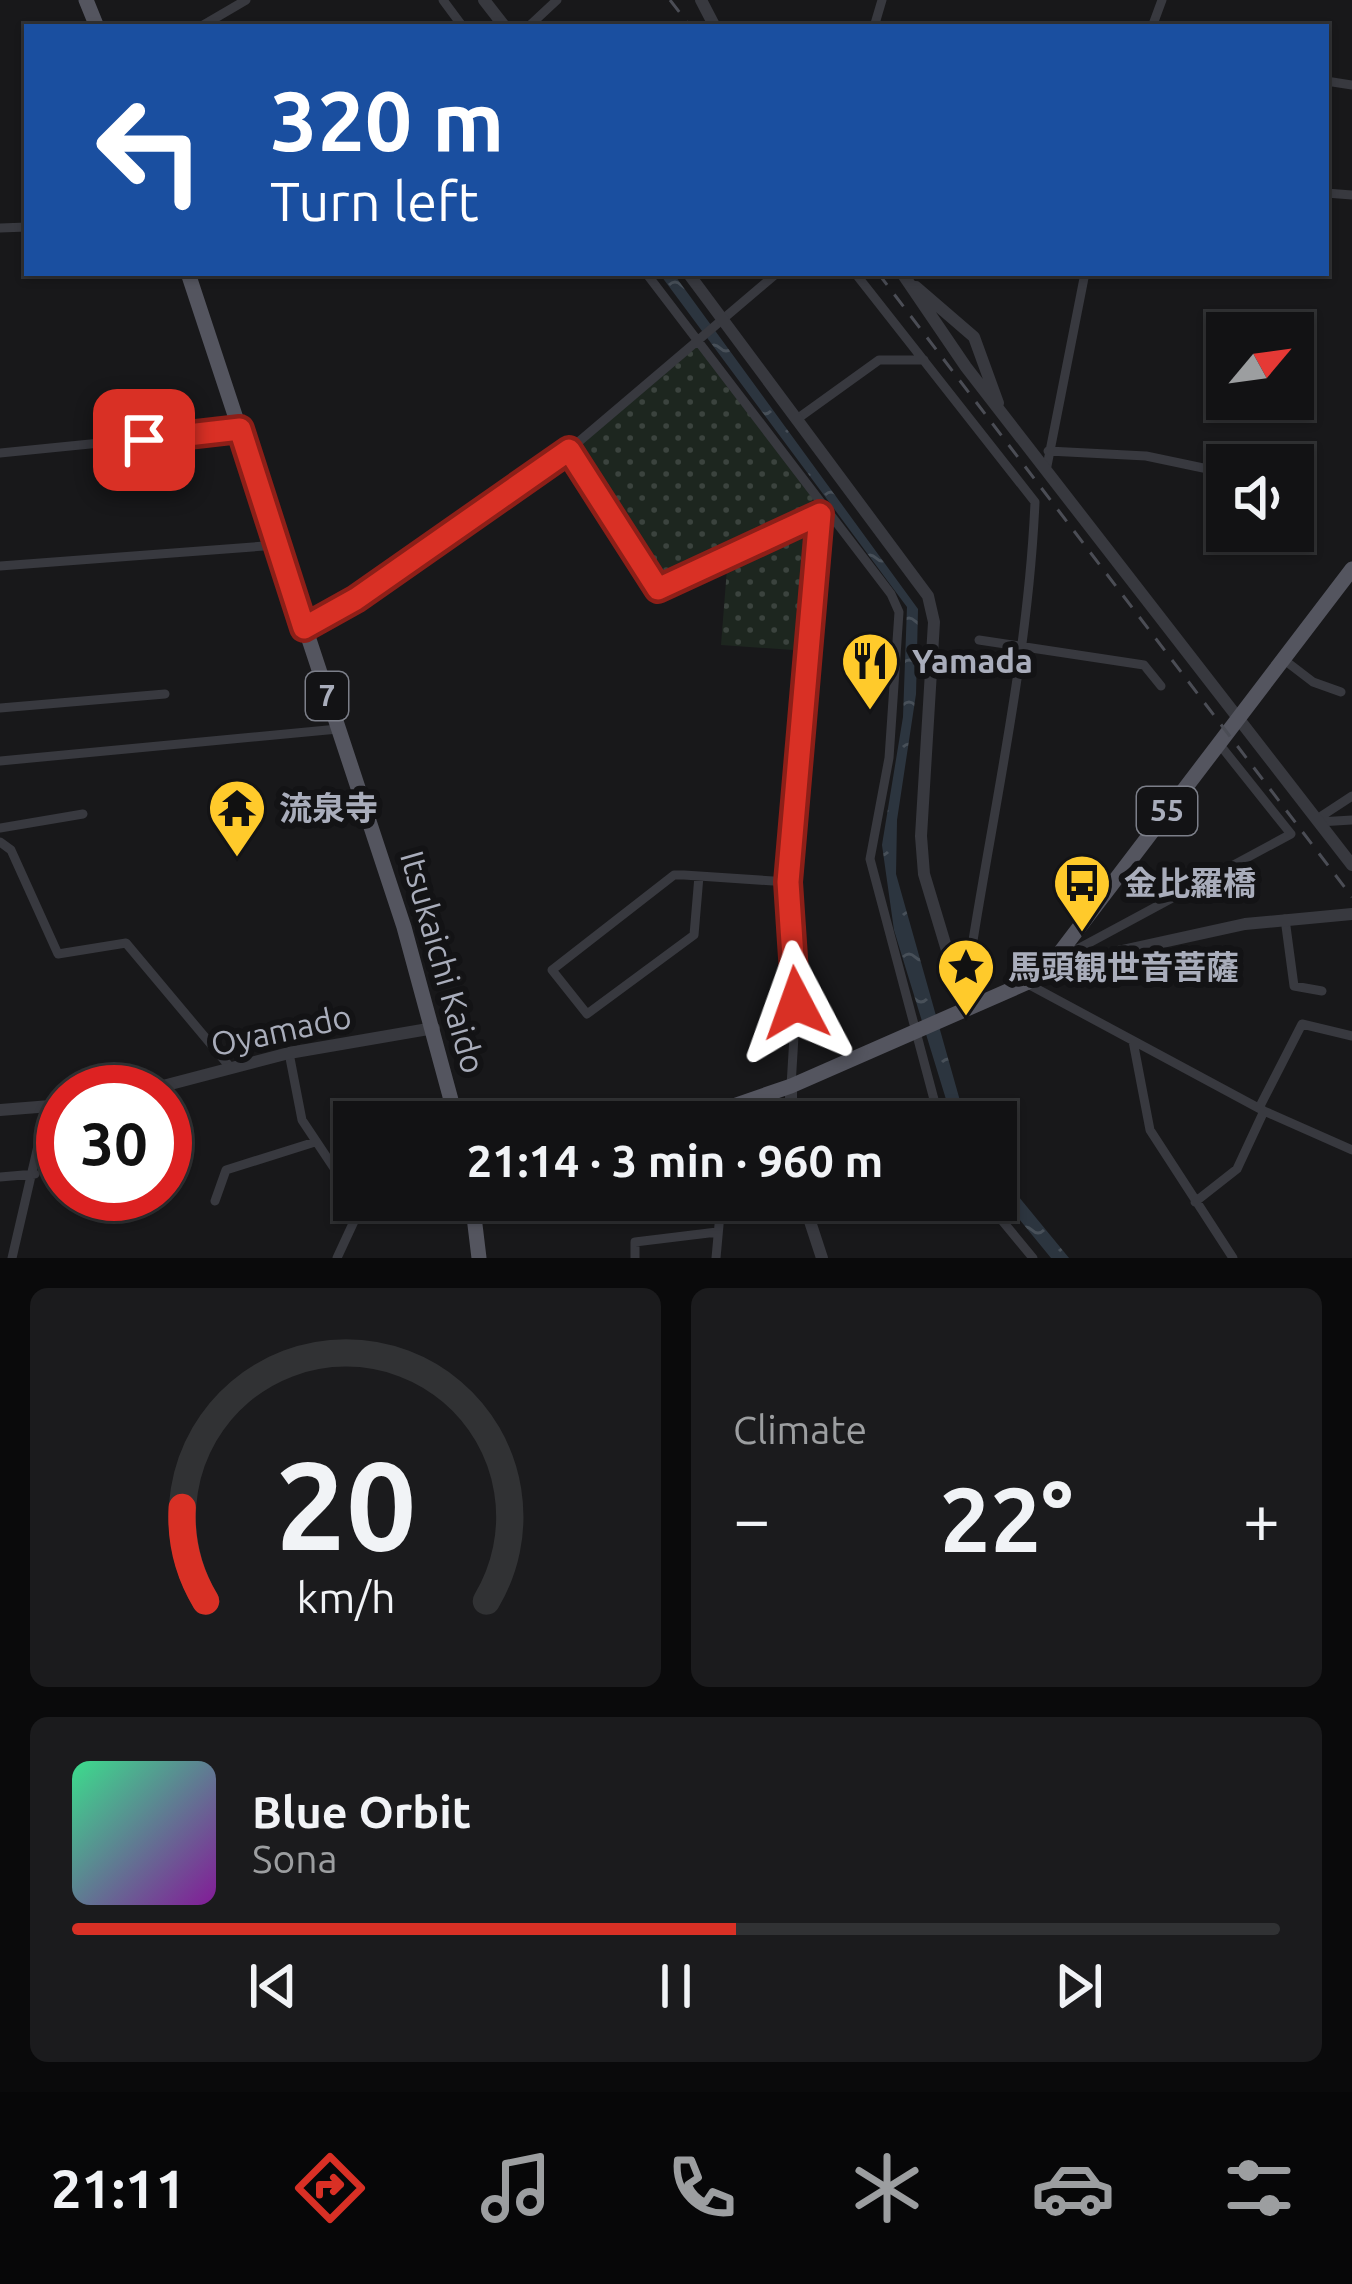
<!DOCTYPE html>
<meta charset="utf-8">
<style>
:root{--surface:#121214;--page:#1b1b1d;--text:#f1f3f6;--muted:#9c9ea0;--line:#313234;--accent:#d93025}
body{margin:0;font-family:Ubuntu,"Noto Sans JP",sans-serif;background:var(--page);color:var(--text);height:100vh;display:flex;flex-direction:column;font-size:45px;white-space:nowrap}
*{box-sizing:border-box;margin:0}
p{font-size:39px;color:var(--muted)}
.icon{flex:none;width:66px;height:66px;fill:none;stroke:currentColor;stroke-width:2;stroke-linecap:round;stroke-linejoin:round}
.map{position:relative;height:1258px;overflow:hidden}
.panel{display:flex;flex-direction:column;gap:30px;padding:30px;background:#0a0a0b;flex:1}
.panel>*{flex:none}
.top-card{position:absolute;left:24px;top:24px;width:1305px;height:252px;border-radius:0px;box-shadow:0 3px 9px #0004,0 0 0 3px var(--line);background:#1a4fa0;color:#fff;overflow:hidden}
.needle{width:78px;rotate:61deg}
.fabs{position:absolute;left:1206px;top:312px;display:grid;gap:24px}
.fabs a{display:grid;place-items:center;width:108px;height:108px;border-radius:0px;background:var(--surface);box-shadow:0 3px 9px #0004,0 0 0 3px var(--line);font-size:60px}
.speed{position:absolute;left:36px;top:1065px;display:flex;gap:24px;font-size:60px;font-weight:700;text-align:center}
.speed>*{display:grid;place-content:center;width:156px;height:156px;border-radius:50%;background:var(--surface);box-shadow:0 3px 9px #0004,0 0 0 3px var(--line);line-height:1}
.speed .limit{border:18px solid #d22;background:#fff;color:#111}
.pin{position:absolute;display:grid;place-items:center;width:102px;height:102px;color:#fff;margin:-51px;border-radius:24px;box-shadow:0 6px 18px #0006}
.me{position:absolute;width:132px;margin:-66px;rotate:356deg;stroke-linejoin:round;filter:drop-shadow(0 0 9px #0008)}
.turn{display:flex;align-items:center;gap:42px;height:252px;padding:0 48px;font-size:54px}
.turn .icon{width:156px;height:156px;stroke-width:2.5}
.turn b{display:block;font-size:84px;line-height:102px}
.big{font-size:90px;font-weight:700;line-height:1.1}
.panel .widget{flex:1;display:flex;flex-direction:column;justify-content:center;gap:18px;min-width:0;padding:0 42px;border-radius:18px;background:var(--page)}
.panel .dial{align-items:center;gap:0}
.dial svg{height:312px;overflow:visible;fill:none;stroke:var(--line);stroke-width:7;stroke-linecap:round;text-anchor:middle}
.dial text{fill:var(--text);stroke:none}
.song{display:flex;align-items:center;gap:36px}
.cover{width:144px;height:144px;border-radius:18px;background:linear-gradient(135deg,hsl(150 70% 55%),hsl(290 70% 35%))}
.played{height:12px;border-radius:6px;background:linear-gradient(90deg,var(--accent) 55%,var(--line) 55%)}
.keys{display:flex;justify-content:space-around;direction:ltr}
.heat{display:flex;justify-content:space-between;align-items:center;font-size:66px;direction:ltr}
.panel .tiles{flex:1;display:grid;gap:30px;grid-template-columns:1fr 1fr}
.widget:last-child{grid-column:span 2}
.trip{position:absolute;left:333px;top:1101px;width:684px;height:120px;border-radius:0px;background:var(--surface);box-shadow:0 3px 9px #0004,0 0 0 3px var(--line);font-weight:700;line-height:120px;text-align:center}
.dock{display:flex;height:192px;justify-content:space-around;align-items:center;background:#070708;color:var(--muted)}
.dock .icon{width:84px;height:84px}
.dock .active{color:var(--accent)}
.dock b{font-size:54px;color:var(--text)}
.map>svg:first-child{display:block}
.grass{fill:url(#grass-dots)}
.water{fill:url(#water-ripples)}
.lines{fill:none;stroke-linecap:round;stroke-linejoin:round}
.minor{stroke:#38393f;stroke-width:9}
.tertiary{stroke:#38393f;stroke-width:12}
.primary{stroke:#54555f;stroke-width:15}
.rail{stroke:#4b4d55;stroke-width:3;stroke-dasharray:15 12;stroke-linecap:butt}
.route-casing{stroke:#8d1f18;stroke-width:30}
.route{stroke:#d93025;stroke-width:21}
.labels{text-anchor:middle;stroke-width:12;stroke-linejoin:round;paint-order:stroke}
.shield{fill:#131315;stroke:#7c7f89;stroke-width:3}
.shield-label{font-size:30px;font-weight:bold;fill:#a9adbb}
.poi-label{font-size:33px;font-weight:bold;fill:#a9adbb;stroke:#131315;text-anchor:start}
.street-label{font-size:33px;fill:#a9adbb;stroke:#131315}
</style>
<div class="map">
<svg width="1352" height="1258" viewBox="0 0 1352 1258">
<defs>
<pattern id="grass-dots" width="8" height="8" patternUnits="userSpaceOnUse" patternTransform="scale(3)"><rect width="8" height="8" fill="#1d261f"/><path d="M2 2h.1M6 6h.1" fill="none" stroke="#3b433e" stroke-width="1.8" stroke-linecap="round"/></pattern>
<pattern id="water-ripples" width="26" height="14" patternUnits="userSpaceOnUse" patternTransform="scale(3)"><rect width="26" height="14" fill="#2c353f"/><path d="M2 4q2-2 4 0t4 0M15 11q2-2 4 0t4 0" fill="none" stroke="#485059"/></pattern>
</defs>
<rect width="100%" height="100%" fill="#18181a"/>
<path class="grass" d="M700,340l120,166 -13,145 -86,-6 7,-89 -70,28 -85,-132z"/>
<path class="water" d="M659,273h14l245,336 -2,85 -19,126 -1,54 70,248h-13l-59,-192 -12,-85 21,-128 4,-110z
M996,1169l73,89h-18l-55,-67z"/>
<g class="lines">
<path class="minor" d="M443,0l20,27
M200,27l46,-27
M528,27l29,-27
M874,27l8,-27
M1152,27l10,-27
M1326,81l26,4
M1326,193l26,2
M0,228l27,-1
M646,273l245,321 8,18 -10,146 -19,101 70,263
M855,273l180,229c-7,159 -43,312 -67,470l-12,9
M797,419l82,-59h45
M569,450l89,139 162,-75
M1048,451l98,5 81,17
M0,453l240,-24
M1047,466l38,-193
M1222,514l5,-14
M0,566l278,-21
M304,629l52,-30 213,-149 208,-177
M979,640l165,25 17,21
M1283,659l30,23 28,10
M0,708l165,-14
M0,761l338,-32
M1317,819l35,-23
M1319,822l33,-2
M0,828l83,-14
M0,842l11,8 47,104 68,-11 104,124
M699,876l-5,59 -107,79 -35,-44 122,-95h10l104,7
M1285,919l9,67 28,5
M1063,950l11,1 217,-117 -71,-89
M1026,983l238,128 88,39
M1133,1041l17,89 83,128
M289,1053l13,67 42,63 12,34 -19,41
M791,1086l5,-83 -8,-121 36,-377
M1259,1108l43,-84 50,12
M0,1177l35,-3
M985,1200l48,58
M215,1201l11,-31 89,-28
M1195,1202l42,-33 27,-58
M12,1258l35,-151
M635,1258v-16l82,-10
M716,1258l4,-44 61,-7 1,-7"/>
<path class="tertiary" d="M484,0l21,27
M701,0l14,27
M688,273l240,323 6,26 -13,214 3,38 41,136
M902,273l64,94 386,498
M916,287l58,50 24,66
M1049,967l196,-43 107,-10
M140,1092l149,-39 145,-25
M0,1110l63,-5
M791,1122v-36
M803,1200l19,58"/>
<path class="primary" d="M86,0l11,27
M188,273l216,654 53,195
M687,1122l104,-36 235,-103 23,-16 303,-398
M472,1200l7,58"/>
<path class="rail" d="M670,0l21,27
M878,273l474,624"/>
</g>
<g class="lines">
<g class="route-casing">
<path id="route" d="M144,440l96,-11 64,199 52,-29 213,-149 89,139 162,-75 -32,368 8,121"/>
</g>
<use href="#route" class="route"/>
</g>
<defs>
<g id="restaurant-pin" transform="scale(3)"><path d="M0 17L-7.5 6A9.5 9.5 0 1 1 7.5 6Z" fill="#ffca2b" stroke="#131315"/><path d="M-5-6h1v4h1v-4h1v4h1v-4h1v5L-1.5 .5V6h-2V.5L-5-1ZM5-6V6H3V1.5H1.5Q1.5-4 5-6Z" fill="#111"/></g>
<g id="temple-pin" transform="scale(3)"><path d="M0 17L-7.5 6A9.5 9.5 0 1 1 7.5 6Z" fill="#ffca2b" stroke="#131315"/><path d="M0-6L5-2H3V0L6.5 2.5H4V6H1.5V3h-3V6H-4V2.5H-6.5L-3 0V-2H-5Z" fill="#111"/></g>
<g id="bus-pin" transform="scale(3)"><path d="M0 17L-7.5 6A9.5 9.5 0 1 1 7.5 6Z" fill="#ffca2b" stroke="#131315"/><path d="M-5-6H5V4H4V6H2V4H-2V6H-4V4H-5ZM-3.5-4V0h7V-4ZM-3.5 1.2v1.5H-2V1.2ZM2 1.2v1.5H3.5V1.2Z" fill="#111"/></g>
<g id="sight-pin" transform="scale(3)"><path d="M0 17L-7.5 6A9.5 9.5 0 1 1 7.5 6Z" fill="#ffca2b" stroke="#131315"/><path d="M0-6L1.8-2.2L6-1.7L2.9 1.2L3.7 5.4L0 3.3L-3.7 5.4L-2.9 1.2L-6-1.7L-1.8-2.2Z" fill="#111"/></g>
</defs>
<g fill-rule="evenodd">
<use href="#restaurant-pin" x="870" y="661"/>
<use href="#temple-pin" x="237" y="808"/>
<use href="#bus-pin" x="1082" y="883"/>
<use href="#sight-pin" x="966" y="967"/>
</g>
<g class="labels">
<g class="shield">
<rect x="306" y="672" width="42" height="48" rx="9"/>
<rect x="1137" y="787" width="60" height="48" rx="9"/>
</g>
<g class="shield-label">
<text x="327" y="706">7</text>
<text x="1167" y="821">55</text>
</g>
<g class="poi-label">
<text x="912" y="673">Yamada</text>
<text x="279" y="820">流泉寺</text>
<text x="1124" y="895">金比羅橋</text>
<text x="1008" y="979">馬頭観世音菩薩</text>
</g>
<g class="street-label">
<text transform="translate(443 962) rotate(74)" y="12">Itsukaichi Kaido</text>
<text transform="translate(281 1030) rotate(-12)" y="12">Oyamado</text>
</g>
</g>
</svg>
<div class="fabs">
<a><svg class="needle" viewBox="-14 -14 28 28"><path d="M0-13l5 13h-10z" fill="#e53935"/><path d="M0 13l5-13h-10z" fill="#9c9ea0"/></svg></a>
<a><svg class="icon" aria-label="sound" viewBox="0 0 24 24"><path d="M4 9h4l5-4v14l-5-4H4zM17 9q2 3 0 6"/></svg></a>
</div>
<div class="speed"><div class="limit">30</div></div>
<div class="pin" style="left:144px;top:440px;background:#d93025"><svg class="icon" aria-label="arrive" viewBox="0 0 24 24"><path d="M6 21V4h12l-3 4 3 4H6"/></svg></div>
<svg class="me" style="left:796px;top:1003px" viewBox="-20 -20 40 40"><path d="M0-17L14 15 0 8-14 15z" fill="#d93025" stroke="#fff" stroke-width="4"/></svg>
<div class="trip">21:14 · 3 min · 960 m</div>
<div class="top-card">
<div class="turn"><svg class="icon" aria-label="left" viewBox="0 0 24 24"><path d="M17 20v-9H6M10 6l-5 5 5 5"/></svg><div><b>320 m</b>Turn left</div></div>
</div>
</div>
<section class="panel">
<div class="tiles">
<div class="widget dial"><svg viewBox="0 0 100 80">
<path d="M14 69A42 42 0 1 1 86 69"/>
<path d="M14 69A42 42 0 0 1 8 45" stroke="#d93025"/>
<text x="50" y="56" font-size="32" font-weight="700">20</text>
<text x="50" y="72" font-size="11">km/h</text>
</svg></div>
<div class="widget"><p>Climate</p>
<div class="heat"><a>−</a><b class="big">22°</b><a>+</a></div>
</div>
<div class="widget">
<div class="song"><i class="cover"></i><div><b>Blue Orbit</b><p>Sona</p></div></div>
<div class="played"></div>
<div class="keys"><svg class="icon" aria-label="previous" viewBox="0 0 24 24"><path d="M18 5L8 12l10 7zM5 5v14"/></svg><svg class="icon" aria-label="pause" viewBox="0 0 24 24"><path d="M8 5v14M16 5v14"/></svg><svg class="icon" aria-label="next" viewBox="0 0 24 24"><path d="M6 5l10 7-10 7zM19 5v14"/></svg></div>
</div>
</div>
</section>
<nav class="dock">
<b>21:11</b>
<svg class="icon active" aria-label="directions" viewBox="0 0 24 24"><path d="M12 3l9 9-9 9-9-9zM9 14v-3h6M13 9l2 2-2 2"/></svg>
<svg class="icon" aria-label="music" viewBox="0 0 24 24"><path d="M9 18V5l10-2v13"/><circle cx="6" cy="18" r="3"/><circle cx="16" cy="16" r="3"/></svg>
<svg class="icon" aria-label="phone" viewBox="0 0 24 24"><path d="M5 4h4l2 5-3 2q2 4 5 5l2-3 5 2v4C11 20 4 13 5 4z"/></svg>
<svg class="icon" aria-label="climate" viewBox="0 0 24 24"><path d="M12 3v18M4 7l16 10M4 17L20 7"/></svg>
<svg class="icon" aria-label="car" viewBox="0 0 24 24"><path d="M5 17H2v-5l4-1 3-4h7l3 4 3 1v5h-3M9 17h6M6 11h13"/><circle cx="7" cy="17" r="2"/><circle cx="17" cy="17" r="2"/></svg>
<svg class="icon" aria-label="filters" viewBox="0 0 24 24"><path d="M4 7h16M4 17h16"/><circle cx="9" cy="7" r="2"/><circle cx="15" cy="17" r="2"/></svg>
</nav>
